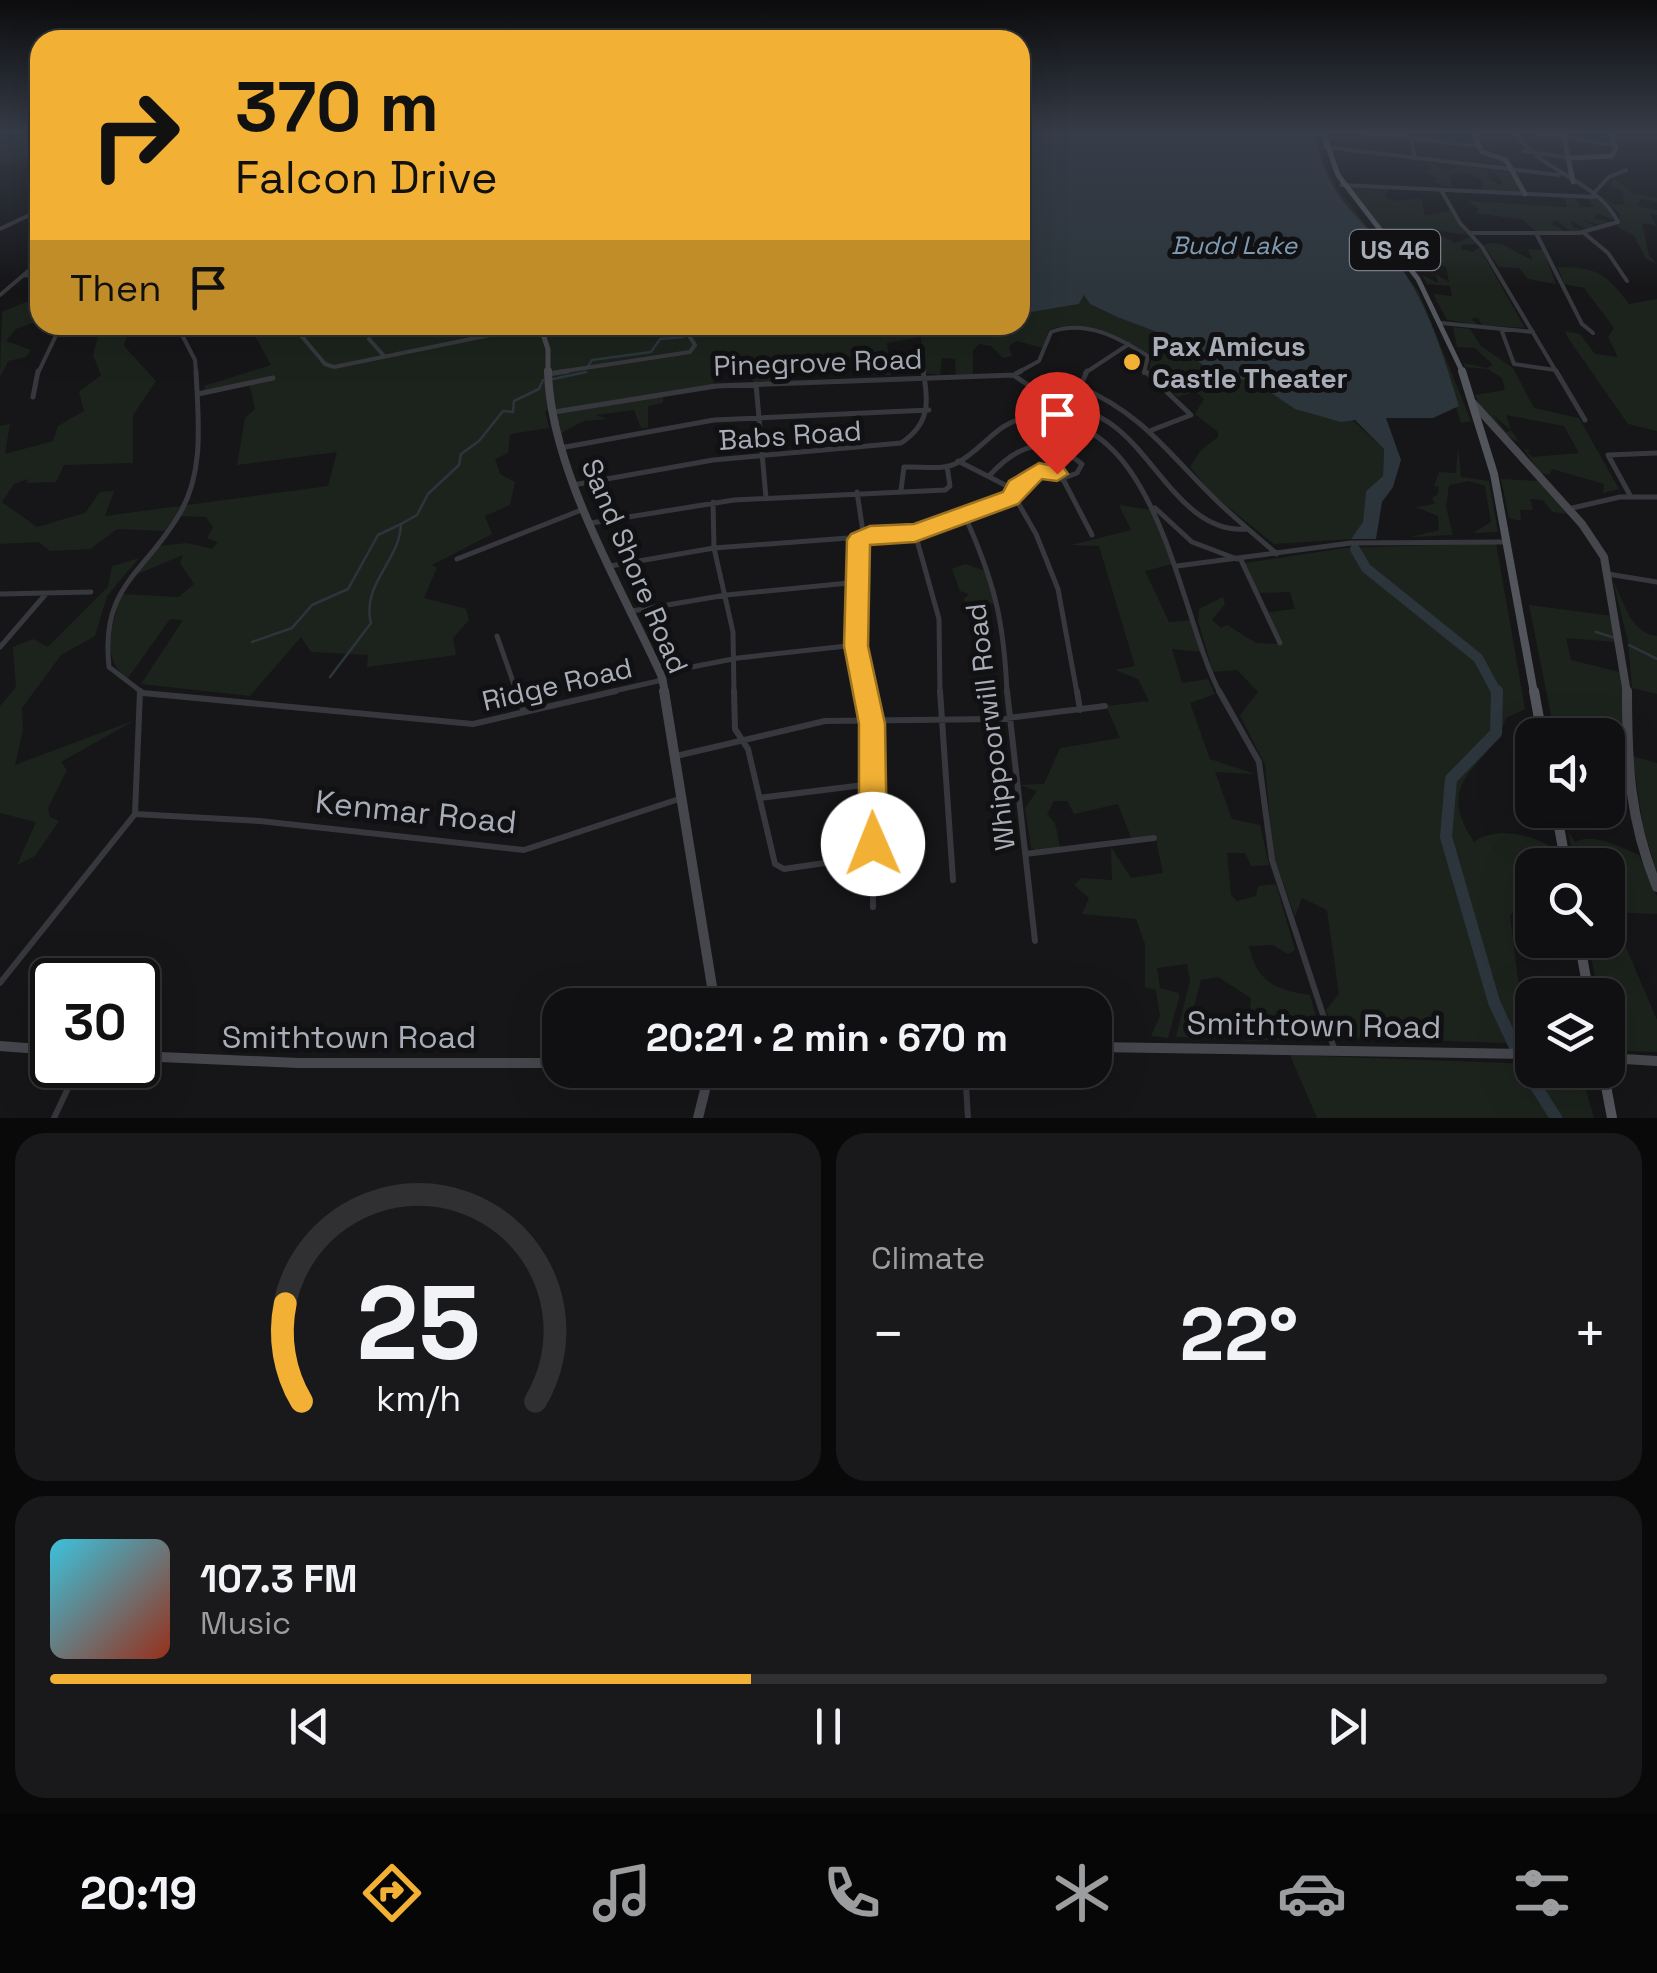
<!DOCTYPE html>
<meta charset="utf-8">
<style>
:root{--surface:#101012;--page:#19191b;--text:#f1f3f6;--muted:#9c9d9f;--line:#303032;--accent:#f2b134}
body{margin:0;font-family:"Space Grotesk",sans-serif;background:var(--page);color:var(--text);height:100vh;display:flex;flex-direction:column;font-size:38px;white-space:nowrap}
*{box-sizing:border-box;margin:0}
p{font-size:32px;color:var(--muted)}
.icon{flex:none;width:55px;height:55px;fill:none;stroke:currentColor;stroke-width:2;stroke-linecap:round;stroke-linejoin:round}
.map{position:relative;height:1118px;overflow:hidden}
.panel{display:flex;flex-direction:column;gap:15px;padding:15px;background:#09090a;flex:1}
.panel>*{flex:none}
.hud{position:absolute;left:30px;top:30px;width:1000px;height:305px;border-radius:30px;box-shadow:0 10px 40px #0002,0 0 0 2px var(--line);background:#f2b134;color:#111;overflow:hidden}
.tools{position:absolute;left:1515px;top:718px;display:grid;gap:20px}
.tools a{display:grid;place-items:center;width:110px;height:110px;border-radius:20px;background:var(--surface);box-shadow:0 10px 40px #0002,0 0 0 2px var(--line);font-size:50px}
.speed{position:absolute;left:30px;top:958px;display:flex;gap:20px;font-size:50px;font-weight:700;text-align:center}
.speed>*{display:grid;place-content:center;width:130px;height:130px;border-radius:50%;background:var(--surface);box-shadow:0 10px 40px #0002,0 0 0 2px var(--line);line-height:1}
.speed .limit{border:5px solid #111;border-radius:15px;background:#fff;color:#111}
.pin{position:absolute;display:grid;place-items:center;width:85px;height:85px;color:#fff;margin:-102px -42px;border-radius:50% 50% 50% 0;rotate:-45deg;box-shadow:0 0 10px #0007}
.pin .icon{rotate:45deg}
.me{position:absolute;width:110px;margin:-55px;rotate:359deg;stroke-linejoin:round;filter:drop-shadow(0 0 8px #0008)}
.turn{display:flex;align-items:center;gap:35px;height:210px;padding:0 40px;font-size:45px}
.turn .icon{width:130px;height:130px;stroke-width:2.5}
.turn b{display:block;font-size:70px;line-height:85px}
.then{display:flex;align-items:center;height:95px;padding:0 40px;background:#0003;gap:20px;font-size:38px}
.big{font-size:75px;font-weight:700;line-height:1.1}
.panel .tile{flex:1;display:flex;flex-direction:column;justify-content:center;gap:15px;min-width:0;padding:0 35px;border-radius:30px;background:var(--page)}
.panel .dial{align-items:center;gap:0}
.dial svg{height:260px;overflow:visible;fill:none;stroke:var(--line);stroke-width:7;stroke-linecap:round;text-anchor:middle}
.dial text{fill:var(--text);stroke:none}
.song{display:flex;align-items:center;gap:30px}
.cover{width:120px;height:120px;border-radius:15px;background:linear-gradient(135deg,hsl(190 70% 55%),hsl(10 70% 35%))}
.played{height:10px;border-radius:5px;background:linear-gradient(90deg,var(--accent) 45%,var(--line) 45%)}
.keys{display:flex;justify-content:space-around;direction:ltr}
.heat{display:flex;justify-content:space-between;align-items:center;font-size:55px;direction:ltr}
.panel .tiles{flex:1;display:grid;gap:15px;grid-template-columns:1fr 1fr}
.tile:last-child{grid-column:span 2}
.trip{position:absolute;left:542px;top:988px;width:570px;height:100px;border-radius:30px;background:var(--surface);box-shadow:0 10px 40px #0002,0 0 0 2px var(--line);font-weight:700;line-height:100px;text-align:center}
.dock{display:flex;height:160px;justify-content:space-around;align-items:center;background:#060607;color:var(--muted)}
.dock .icon{width:70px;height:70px}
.dock .current{color:var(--accent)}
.dock b{font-size:45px;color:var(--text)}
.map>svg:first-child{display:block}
.green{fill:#1c231d}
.water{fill:#2c353c}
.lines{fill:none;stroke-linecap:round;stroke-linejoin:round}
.stream{stroke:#2c353c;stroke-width:2.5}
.river-far1{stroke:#2c353c;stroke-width:10}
.river{stroke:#2c353c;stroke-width:12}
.street-far2{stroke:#37383d;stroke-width:4}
.street-far1{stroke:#37383d;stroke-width:5}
.street{stroke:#37383d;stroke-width:6}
.secondary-far2{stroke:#45474d;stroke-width:5}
.secondary-far1{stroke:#45474d;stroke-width:8}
.secondary{stroke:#45474d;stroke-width:10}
.primary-far2{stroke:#53555c;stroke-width:5}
.primary-far1{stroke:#53555c;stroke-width:8}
.primary{stroke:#53555c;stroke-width:10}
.route{fill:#f2b134;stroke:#9d7322;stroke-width:2.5}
.poi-dot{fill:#f2b134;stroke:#111113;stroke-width:4}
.labels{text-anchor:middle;stroke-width:10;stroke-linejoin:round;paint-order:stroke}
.far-water-label{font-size:25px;font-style:italic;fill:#7f9bb3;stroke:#111113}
.shield{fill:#111113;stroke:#7b7e86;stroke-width:2.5}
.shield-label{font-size:25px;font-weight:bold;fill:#a8adb8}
.poi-label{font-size:28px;font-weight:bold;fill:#a8adb8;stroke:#111113;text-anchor:start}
.street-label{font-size:28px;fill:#a8adb8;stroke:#111113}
.near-street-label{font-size:32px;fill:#a8adb8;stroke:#111113}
</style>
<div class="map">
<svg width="1657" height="1118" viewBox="0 0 1657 1118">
<rect width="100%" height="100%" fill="#161618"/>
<path class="green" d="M0,132h40v21l-40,13z
M1315,132l12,38 14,23 78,99 52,129 -10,2 -34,-107 -29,-52 -41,-40 -29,-42z
M1425,160l24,12 11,-7 28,5 1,9 11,6 3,-3 -11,-12 17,3 12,19 -38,-2 -2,-11 -21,-7 -11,3 3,12 9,3 -30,-8 7,-3 -12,-7 6,-7z
M1614,179l19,14 24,5v4l-16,-4 -4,8 20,4v5l-7,-1 7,12 -15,-3 7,32 8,9 -11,-5 -12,-23 -16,-9 2,-13 -18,-17 14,8 8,-1 -1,-12 -13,-7z
M1350,188l39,1 -4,8 11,4 25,-3 4,17 25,-4 17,24 -39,-6 27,14 15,-6 6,7 -14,1 -1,4 12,3 6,-5 46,81 -43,-3 -4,-7 -7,1 8,6 -32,-5 -14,-26 19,2 -2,-10 -23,-2 -5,-9 16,8 -2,-9 13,8 -3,-15 -38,-11 -33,-32z
M1565,197l11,2 5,8h13l-6,-9h9l16,15 2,8 -16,-7 -6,4 21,5 -11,4 -24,-9 20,10 -11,3 -17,-11 2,7 12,4 -14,1 -15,-12 -4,4 15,8 -32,-1 -12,-11 -47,-7 3,-4 -11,-8 99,6z
M1489,243l13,1 30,16 -4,-11 15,1 13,34 -28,-5 -9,-11 -20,-1 -15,-21z
M1558,267c40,1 47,5 71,37l28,-5v132l-29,-7 -60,-86 -3,-7 15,3 15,20 23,3 -10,-20 6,-9 -30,-40 -20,-4z
M1084,295l6,9 27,13 57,21 7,12 41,26 24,4 9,9 3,-5c24,15 62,40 92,34l34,31 -1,27 -17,15 -3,32 -12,16 -77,5 -61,-49 -23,-28 11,-17 17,-13v-5l-23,-18 9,-15 -9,-8 -17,6 -30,-22 4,-19c-28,-17 -69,-40 -103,-26l-6,18 -26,-7 -8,5 3,10 -9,2 -12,-12 -12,-2 -6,7v23l-17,1 -1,-16 -13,-1 -2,17 -16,-2 -3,-36 -34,6 4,32h-18l-4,-20 -97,7 -1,20h-18l-6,-14 -32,2 -2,15 -168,26 4,17 -39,6 -2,19 -13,6 5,15 15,8 -5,23 -25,11 7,18 -60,31 5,3 -13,30 42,11 3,11 -16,18 3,17 -89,12 1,-12 -57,-3 -10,-15 -51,59 -109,-12 42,-64 -13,-1 -42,59c-30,-18 -14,-57 -7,-84l58,3 15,-13 -14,-21 3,-8 -50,21 25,-30 29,-3 25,6 6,-7 -11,-4 6,-11 -7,-10 -27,-1 -14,15 -48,-2 -27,20 -40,2 -11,-9 -39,2v-118l10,-2 -5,30 48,-13 5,-15 26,-15 -5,-19 22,-17 -8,-20 8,-30 12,5 17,-5 -6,21 32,35 -23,34v48l-69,2 -8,17 -29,1 1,-4 -14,5 -12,18 35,25 48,-14 15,-21 14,-1 -9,25 223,-30 9,-34 -100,13 8,-47 10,-9 -6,-27 -43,12 -2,-8 67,-21 -22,-40h771v-19l13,5 46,-7z
M40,296v24l-24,9 -10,12 25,9 -5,7 -18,4 -8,16 2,-65z
M1453,327l17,2 11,17 32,22 21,40 45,10 40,71 -16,4 1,-9 -52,-15 -3,6 -9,-2 -16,-24 7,1 -4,2 5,5 47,-4 -15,-27 -58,-11 5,15 -18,-15 13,17 6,-1 6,10 8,3c-20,-3 -44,-31 -51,-49l30,-5 -3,-12 -14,-9 -23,-2 -1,-4 22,5 7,-3 -18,-17 -18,-1z
M664,393l-1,10 -15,3v22h-7l-7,-18 -39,5 13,4 -24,2 -23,12 -5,-17 4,-4z
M1458,447l3,30 28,4 9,51 -25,1 18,-11 -6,-36 -16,-5 -20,4 -3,22 7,28 -43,2 29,-7 -1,-14 -23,-9 20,-3 -3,-6 6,-4 1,-7 -5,-1 5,-14 17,1z
M1501,479l37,2 32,33 -18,-2 -9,-12 -13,-1 3,11h-13l1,11 -12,-3z
M1119,505l33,5 21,54 -28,7 24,51 24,-2 8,32 -29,-3 10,34 26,-4 7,15 -25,9 20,56 45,15 -40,-2 17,47 28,6 9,40 -18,1 -6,-13h-18l4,42 6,6 19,-5 2,-10 18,-2 19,66 -7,4 -15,-9 -24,1c7,35 26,44 61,49l11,42 -74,4 4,-43 -33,-21 -17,3 -7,26 3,12 34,9 2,12 -57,-2 14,-56 -3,-17 -30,4 3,20 19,5v5l-11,40 -17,-2 9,-20 -4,-26 -11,-3v-43l-9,-25 -54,-5 7,-16 -15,-13 7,-7 31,2 -1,-33 20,31 32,-5 -7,-33 -3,-5 -21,5 -14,-36 -44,10 -7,-13h-13l-7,13 8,9 5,24 -24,4 -5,-4 -6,-39 12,-17 -17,-6 24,-1 16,-36 60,-10 -14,-32 43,-5 -11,-22 -23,-9 20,-4 -36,-120 -28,-1 60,-15z
M1496,543l29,166 -19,9c-15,51 -76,58 -32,124 19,-15 56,-9 77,5l-12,18h-7v40l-12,-3 -10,14 11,87 11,26v15l-196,-7 -10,-27 13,-16 -12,-84 -25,-12 -7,19 -22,-63 -8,-89 -25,-50 18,-23 -21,-22 -24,2 -15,-51 1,-12 24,-12 2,7 -13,16 9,8 6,-3 29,18 25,1 -12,-32 26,-3 -5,-17 -32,1 -13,-30 100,-15z
M139,558l-32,38 -12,40 -34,19 -39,53 1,22 -8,35 120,-45 -74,42 6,8 -19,38 2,9 9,4 -24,35 -18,9 19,-43 -36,-9v-107l16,-19 -3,-40 20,-8 15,8 60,-60 4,-21z
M965,564l21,7 9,33 -12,-2 -16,6 -3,-9 5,-5 -9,-3 -8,-22z
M1613,581c12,22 17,52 44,55v58l-25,-6 -4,-47z
M1529,605l84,11 4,26 -51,-4 5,22 52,13v79h-15v-17h-53z
M1632,756l25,7v110l-13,-43z
M1568,831l7,11c20,-10 44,5 64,13l18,41v18l-46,-2 46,108v32l-37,-1 -12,-12v-44h-10l-10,-55h20v-75h-34z
M1290,1055l242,9v6h48l14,48h-277z"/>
<path class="water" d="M1020,132h295c10,67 46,84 84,133 30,40 45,93 60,141l-26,12h-47l15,42 -8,27 -11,15 -6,37h-25l12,-17 3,-31 17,-15 1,-27 -29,-29 -14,2 -46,-13 -37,-25 -4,6 -9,-10 -27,-5 -37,-25 -8,-12 -56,-21 -27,-13 -6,-9 -5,9 -48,8 -11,-6z"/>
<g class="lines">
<path class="stream" d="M0,147l35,-15
M689,330l10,-5
M588,366l4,-6 59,-8 9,-13 23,-2v-4
M553,379l33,-7
M1596,632l19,6
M252,642l40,-14 20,-23 36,-16 30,-54 23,-11
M1629,645l28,14
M330,677l41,-54c-10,-39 29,-62 30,-99l16,-9 11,-21 31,-29 2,-11 18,-13 24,-30 10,1 1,-11 25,-12 4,-9"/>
<path class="river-far1" d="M1355,549l11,19 112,90 19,35"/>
<path class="river" d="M1497,691l-1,42 -45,46 -5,58 48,165 21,45
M1520,1061l36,57"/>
<path class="street-far2" d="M1358,132l120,14
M1532,132l83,13
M1411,138l4,20
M1325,147l234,28
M1524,151l46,7
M1341,185l253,12
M1441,190l19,33 22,24 75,126
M1593,194l16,-17 17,-7
M0,229l40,-19
M1469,233h110l39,-11c-20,-42 -78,-49 -103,-90
M1536,233l46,91 11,9
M1584,233l24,20 19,28
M24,275l16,2
M0,295l40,-34
M1441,323l92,9
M177,325l18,35 1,13
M1501,329l13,35 41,6
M299,333l26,31 9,3 205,-42
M369,339l15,17
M920,347l4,26
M38,373l23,-48
M552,373l138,-21 5,-7 -13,-20
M1017,373l22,-12 12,-29c35,-13 68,6 97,24l-4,17
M1085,373l44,-29"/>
<path class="street-far1" d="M1087,371l-7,16c65,28 89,68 138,115 19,18 39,35 59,52
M1145,371l46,44 -39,15
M1556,371l29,49
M548,374l20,-3
M1014,375c29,24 67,28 97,49 46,32 74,111 137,105
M756,384l10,114
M198,394l75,-16
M33,397l5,-26
M554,412l162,-26 298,-11 7,-4
M560,448l154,-28 215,-10
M958,461l51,26 27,47 22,55 19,104
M989,476c30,-33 57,-41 93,-12l-5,9 -13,5
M573,485l140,-25 188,-17c29,-19 28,-41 22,-72
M901,490l3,-23c17,-1 38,4 53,-4 26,-13 40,-42 70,-45 133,-12 150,194 193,275
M857,492l6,40 -5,10 -2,103 10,48
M1631,497l-23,-42 49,-2
M713,502l1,46 19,84 1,61
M1155,508l37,34 45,17
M1568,509l52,-12h37
M964,514c30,67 40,105 43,179
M591,523l143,-23 211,-10 5,-4 -3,-20
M915,533l24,86 1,74
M457,559l127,-50
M1241,560l39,83
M610,566l104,-18 201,-15 93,-34 36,-30 20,12 28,54
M1177,566l174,-23 155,-1
M1608,574l49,8
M0,594l91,-2
M632,611l94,-16 133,-13
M497,636l20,57
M0,647l45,-52
M143,693l-34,-26c-9,-82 36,-93 71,-154 25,-43 18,-95 16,-142
M605,693l53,-12 8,-9 72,-14 118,-13"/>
<path class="street" d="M516,691l8,21
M734,691l1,38 13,20 27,115 9,5 88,-13
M865,691l7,32 1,184
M940,691l13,189
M1007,691l28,250
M1077,691l3,19
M1219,691l40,71 13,98 62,188
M143,693l330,31 143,-33
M676,756l149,-35 174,-2 106,-13
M759,798l113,-14
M135,814l125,7 264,29 158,-52
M1025,854l129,-16
M0,983l135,-169 5,-123
M965,1070l3,48
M54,1118l25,-53"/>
<path class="secondary-far2" d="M1473,132l9,20 24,8 19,34
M1563,132l10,50
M1570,158l42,-2 4,-8 -5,-16
M540,325l8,24v24"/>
<path class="secondary-far1" d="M548,371c2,98 73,216 114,306l3,16
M1473,403l109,121 22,33 23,136"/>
<path class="secondary" d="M664,691l51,314
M1627,691c0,73 2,127 30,196
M0,1046l52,4
M1095,1047l437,7
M138,1056l160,7h262
M1608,1058l49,3
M698,1118l12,-48"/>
<path class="primary-far2" d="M1323,132l15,43 80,104 45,94"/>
<path class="primary-far1" d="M1462,371l32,103 40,219"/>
<path class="primary" d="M1534,691l8,44
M1556,810l10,55
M1579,940l10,55
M1603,1070l9,48"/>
</g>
<linearGradient id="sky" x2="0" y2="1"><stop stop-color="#0c0c0d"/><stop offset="0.46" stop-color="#363c48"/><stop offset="1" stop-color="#363c48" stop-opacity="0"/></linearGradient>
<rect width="1657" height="288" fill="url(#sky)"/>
<path class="route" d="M1039,463l25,5 4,6 -11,7 -15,-2 -24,25 -103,38 -45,3 -2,101 17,78 2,120 -4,10 -10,4 -10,-4 -4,-10v-120l-15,-78 3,-106 4,-6 19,-8 44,-2 89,-32 6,-11z"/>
<circle class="poi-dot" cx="1132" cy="362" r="10"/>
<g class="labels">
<g class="far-water-label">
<text x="1234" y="254">Budd Lake</text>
</g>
<rect class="shield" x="1350" y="230" width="90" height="40" rx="8"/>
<g class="shield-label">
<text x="1395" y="259">US 46</text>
</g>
<g class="poi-label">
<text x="1152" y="356">Pax Amicus<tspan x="1152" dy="32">Castle Theater</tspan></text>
</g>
<g class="street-label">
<text transform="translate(818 362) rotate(-2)" y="10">Pinegrove Road</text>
<text transform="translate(790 435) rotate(-4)" y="10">Babs Road</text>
<text transform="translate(635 566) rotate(67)" y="10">Sand Shore Road</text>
<text transform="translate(557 684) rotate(-13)" y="10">Ridge Road</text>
<text transform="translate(990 727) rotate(-97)" y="10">Whippoorwill Road</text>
</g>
<g class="near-street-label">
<text transform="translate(416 812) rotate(6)" y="11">Kenmar Road</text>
<text transform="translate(1314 1025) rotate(1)" y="11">Smithtown Road</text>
<text x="349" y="1048">Smithtown Road</text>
</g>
</g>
</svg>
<div class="tools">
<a><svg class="icon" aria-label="sound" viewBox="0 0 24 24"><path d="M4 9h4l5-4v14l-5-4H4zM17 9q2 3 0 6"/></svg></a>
<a><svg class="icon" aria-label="search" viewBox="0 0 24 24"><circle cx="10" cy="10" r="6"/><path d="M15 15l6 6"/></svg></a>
<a><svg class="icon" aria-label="layers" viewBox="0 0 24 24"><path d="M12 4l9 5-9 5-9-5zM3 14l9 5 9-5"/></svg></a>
</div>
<div class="speed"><div class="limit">30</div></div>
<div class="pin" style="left:1057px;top:474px;background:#d93025"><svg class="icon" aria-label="arrive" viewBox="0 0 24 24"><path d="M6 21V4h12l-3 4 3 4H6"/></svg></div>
<svg class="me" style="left:873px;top:844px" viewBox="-20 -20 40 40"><circle r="19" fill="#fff"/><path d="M0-13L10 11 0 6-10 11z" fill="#f2b134"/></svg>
<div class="trip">20:21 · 2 min · 670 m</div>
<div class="hud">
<div class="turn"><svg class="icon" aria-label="right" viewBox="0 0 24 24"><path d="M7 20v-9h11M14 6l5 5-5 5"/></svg><div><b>370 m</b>Falcon Drive</div></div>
<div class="then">Then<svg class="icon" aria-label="arrive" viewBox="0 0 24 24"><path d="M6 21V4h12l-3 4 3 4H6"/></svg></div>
</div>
</div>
<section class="panel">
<div class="tiles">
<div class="tile dial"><svg viewBox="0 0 100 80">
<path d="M14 69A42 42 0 1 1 86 69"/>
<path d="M14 69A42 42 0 0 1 9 39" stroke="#f2b134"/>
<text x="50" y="56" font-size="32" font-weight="700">25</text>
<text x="50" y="72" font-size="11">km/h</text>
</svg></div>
<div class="tile"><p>Climate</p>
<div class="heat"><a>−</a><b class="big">22°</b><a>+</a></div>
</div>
<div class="tile">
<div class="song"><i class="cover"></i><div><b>107.3 FM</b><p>Music</p></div></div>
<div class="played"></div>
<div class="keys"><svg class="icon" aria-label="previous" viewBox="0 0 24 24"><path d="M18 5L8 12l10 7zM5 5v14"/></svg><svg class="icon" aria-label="pause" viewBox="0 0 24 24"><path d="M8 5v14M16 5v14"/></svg><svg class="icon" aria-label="next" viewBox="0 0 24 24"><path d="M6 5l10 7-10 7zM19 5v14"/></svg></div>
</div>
</div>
</section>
<nav class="dock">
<b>20:19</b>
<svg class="icon current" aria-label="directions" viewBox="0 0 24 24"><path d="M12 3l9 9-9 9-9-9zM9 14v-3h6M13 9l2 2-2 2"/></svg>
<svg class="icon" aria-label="music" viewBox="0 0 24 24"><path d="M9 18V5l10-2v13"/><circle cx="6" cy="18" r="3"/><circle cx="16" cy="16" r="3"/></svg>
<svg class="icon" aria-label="phone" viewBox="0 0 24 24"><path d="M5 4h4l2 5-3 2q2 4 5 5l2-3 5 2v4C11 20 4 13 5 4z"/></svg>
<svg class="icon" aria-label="climate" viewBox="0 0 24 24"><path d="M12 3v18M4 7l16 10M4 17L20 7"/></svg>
<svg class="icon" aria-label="car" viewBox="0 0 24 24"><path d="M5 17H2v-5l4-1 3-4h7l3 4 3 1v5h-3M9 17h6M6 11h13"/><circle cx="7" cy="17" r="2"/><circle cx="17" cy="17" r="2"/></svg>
<svg class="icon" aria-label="filters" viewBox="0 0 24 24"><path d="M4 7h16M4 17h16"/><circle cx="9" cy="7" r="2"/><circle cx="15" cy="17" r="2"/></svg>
</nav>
